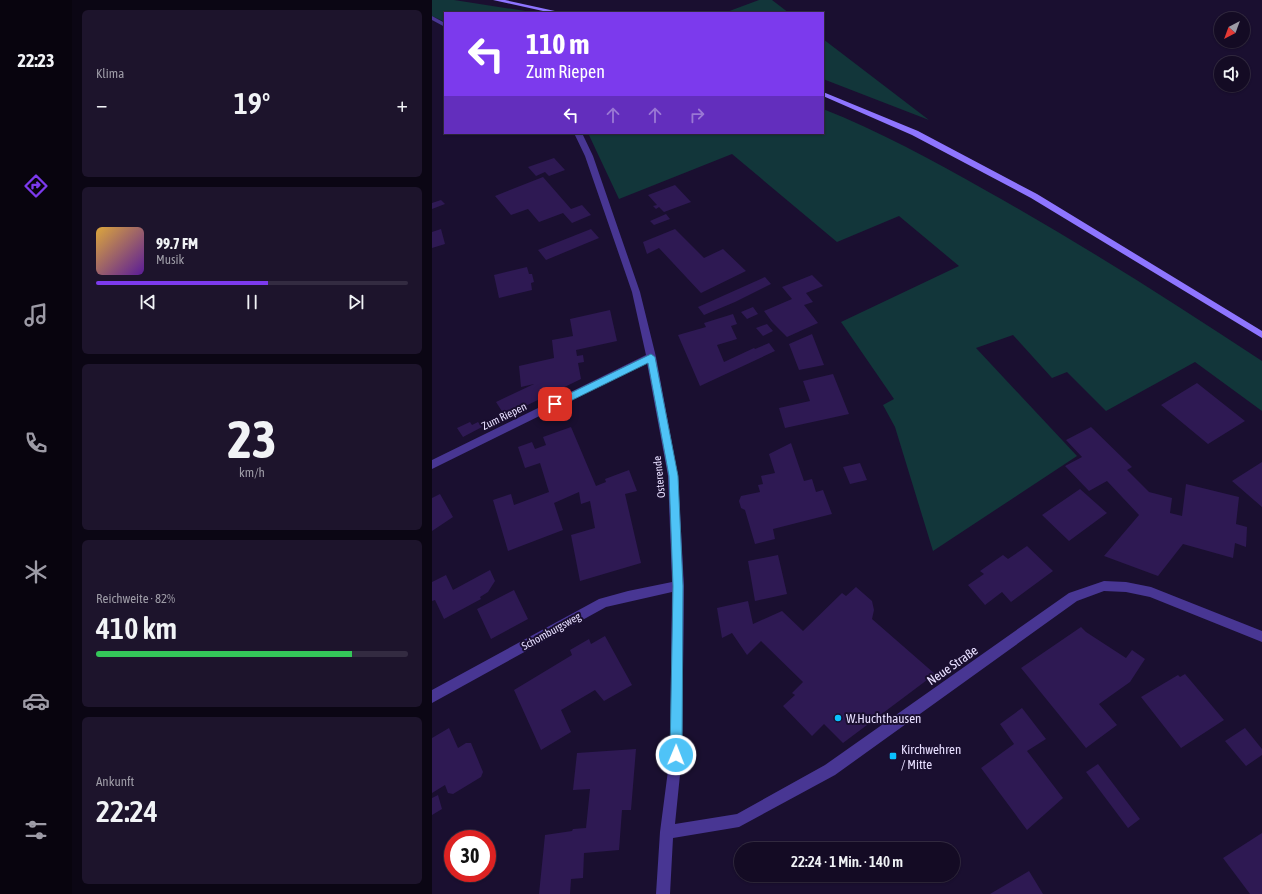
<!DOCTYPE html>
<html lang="de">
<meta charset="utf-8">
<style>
:root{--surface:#140b24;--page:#1d142c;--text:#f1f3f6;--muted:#9d9ba6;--line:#332b41;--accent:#7c3aed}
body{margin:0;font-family:"Asap Condensed",sans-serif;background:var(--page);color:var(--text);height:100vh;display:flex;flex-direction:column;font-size:15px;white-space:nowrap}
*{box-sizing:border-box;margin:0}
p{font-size:13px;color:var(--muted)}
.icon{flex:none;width:22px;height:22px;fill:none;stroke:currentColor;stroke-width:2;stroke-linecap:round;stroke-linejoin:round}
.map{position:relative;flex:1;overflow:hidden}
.side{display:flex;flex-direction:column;gap:10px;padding:10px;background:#0b0614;width:360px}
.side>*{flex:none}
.top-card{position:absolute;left:12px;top:12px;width:380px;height:122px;border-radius:0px;box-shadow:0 1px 3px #0004,0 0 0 1px var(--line);background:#7c3aed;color:#fff;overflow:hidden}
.needle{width:26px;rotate:221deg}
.tools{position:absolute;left:782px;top:12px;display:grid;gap:8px}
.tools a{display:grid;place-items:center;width:36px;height:36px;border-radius:50%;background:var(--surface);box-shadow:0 1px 3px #0004,0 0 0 1px var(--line);font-size:20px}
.speed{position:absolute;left:12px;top:830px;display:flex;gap:8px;font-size:20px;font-weight:700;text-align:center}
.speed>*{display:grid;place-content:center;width:52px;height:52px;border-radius:50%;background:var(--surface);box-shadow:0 1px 3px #0004,0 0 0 1px var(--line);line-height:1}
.speed .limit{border:6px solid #d22;background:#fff;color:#111}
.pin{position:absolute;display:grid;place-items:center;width:34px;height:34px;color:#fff;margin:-17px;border-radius:8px;box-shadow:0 2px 6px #0006}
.me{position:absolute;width:44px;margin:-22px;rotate:1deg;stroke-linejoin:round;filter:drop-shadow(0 0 3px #0008)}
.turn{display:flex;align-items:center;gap:14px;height:84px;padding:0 16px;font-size:18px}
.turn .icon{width:52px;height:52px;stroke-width:2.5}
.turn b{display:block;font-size:28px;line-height:34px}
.lanes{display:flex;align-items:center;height:38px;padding:0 16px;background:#0003;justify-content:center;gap:20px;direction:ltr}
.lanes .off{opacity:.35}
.big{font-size:30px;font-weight:600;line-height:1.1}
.side .widget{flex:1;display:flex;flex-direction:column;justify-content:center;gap:6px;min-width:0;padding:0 14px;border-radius:6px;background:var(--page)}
.side .dial{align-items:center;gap:0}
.dial b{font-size:52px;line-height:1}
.song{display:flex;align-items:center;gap:12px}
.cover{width:48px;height:48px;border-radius:6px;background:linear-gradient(135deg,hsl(40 70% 55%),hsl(270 70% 35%))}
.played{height:4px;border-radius:2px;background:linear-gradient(90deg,var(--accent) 55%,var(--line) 55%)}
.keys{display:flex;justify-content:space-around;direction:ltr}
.heat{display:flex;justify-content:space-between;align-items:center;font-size:22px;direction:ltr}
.charge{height:6px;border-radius:3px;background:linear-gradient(90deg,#34c759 82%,var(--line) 0)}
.trip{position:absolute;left:302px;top:842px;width:226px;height:40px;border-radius:20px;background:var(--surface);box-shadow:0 1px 3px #0004,0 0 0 1px var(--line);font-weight:600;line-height:40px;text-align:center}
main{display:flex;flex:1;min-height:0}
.tabs{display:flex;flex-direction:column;width:72px;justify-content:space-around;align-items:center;background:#08040e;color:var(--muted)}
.tabs .icon{width:28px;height:28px}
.tabs .active{color:var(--accent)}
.tabs b{font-size:18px;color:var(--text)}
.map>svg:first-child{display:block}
.green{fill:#12363a}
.building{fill:#2e1953}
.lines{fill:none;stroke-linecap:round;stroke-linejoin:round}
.lane{fill:#483693;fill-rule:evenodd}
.street{fill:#483693;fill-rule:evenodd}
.secondary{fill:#8e75ff;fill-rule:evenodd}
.route{fill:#4fc3f7;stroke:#337fa1}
.poi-dot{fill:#0ac1ff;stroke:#1a0f30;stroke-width:1.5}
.labels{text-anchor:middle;stroke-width:4;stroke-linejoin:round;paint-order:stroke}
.street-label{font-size:11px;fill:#e7deff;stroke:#1a0f30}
.near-street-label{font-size:13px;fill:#e7deff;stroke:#1a0f30}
.near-poi-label{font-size:13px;fill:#e7deff;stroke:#1a0f30;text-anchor:start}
</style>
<main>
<nav class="tabs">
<b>22:23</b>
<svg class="icon active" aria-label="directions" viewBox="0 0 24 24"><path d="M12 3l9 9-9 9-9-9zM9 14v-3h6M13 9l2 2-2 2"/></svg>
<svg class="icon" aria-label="music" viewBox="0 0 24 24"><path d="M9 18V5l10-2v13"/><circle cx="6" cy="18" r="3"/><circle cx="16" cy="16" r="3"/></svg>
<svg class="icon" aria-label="phone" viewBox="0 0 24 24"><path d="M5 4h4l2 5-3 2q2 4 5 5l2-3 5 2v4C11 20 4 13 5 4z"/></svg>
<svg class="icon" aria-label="climate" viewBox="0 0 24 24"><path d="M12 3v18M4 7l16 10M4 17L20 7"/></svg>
<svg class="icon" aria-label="car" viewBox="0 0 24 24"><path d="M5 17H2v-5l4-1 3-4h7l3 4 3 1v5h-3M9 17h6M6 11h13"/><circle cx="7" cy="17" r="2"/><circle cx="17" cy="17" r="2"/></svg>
<svg class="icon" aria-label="filters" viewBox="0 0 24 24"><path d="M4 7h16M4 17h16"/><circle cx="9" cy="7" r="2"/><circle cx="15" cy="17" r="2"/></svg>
</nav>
<section class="side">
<div class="widget"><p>Klima</p>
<div class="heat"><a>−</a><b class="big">19°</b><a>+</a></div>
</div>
<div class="widget">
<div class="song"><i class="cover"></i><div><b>99.7 FM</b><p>Musik</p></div></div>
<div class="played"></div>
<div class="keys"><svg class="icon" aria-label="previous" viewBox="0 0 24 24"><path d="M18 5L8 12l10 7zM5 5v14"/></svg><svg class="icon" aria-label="pause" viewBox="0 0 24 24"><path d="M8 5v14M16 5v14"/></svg><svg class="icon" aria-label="next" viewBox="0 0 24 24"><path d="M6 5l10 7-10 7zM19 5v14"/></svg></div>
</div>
<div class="widget dial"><b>23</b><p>km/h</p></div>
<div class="widget"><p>Reichweite · 82%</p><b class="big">410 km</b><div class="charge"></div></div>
<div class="widget"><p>Ankunft</p><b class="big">22:24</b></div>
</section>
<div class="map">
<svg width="830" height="894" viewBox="0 0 830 894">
<rect width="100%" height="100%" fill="#1a0f30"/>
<path class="green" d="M0,0h22l84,13h-93v9l-13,-6z
M327,0h13l17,13h-65z
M391,39l106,81 -106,-41z
M391,109c56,22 109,51 162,81 95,53 186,111 277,171v50l-67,-49 -89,49 -39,-39 -15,6 -39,-43 -37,13 101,108 -144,95 -38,-124 -12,-22 11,-6 -53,-77 118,-56 -60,-50 -62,26 -105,-88 -113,45 -31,-66h235z"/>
<path class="building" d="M122,158l11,12 -16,6 -4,-4 -9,4 -8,-9z
M111,177l28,32 11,-4 9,10 -19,8 -9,-10 -24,9 -11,-13 -17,6 -16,-19z
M243,185l16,17 -27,10 -5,-5 -3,2 -3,-3 4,-1 -9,-10z
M9,200l4,4 -13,5v-6z
M234,214l4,5 -16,6 -4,-4z
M9,229l4,15 -13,4v-16z
M159,229l8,9 -53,22 -8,-10z
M243,229l29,29 19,-9 23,22 -45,22 -42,-45 -12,6 -4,-12z
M95,267l2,7h3l2,8 -3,1 1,7 -33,8 -5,-23z
M380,275l11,11 -17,7 7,9 -9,3 14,18 -31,14 -15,-15 -8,-11 28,-12 -10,-12z
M333,277l6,7 -36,18 -31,13 -6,-8z
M321,307l5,7 -11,5 -6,-7z
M178,310l7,31 -41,9 1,6 6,-1 1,7 -6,1 3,16 -76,37 -9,-14 38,-18 -13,3 -2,-21 35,-8 -2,-18 21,-4 -3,-17z
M301,314l4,10 -6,2 6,13 -20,6 7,17 30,-14 1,1 14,-6 6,8 -75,35 -22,-51 28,-8 -2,-4z
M335,324l6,7 -10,5 -7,-8z
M380,334l12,31 -25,5 -10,-26z
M401,374l16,40 -64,14 -6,-20 31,-7 -7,-20z
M765,383l48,38 -37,23 -47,-39z
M38,422l2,3 6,-3 4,5 -19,10 -6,-9z
M139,427l25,59 10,-4 -1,-3 24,-9 8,21 -12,3 16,69 -61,18 -9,-46 24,-7 -5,-27 -9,3 -2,-12 -25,11 9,27 -55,21 -15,-51 18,-6 3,11 35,-13 -9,-29 -15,5 -7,-21 14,-5 3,7 11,-4 -3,-8z
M659,427l41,40 -5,3 22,22 23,6 -2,15 12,3 4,-32 53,13 -3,27 11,3 -1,20 -11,-4 -2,15 -50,-14 -25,32 -54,-20 35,-41 -32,-34 -18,10 -24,-25 17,-9 -16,-17z
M359,443l13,38 8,-2 4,13 7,-2 9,24 -59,15 2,10 -20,5 -10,-34 -4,-2 -2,-7 2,-5 19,-4 -2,-7 5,-1 -2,-8 14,-3 -6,-19z
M830,462v45l-30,-26z
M428,463l7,17 -17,4 -7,-17z
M648,489l27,24 -38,28 -27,-26z
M8,494l13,23 -21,14v-33z
M595,546l26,25 -42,31 -9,-10 -17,13 -17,-20 16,-11 -4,-3 23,-16 5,4z
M346,555l9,39 -32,7 -7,-40z
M58,570l5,11 -7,11 -8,5 1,2 -37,20 -9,-19 -3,1v-19l14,-7 7,15z
M424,587l16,14 2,9 -2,9 63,55 -92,69 -19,-19 -12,12 -29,-30 12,-11 -3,-2 11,-11 -42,-41 -14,14 -15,-22 -10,5 -5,-30 31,-7 5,23 29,-13 21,20 39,-38 4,3z
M82,590l14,29 -37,20 -14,-30z
M649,627l5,5 40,26 6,-8 13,9 -15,23 -31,22 18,21 -31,23 -65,-80z
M173,636l27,49 -28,16 -9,-11 -34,20 10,22 -30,18 -27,-60 58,-35 -2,-5 19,-11 2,5z
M753,674l39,46 -43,28 -40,-51 37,-22 2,2z
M590,708l24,31 -19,12 36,47 -36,32 -46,-62 33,-24 -14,-20z
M17,728l9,20 8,-5h5l12,29 -2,5 -28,17 -5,-1 -3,-8 -13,8v-55z
M813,728l17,21v6l-16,11 -21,-25z
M204,749l-5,61h-9l-3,40 -35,3 -1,25 -12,1 -1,15h-31l6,-59 27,-4 1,-2 13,-1 4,-39 -17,1 4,-37z
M666,764l42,55 -12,9 -42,-56z
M6,795l4,14 -10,6v-17z
M830,833v61h-12l-27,-36z
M597,871l14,23h-53z"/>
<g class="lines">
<path class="lane" d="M0,16l13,7v4l-13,-7z"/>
<path class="street" d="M142,133h8l11,23 47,136 16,65 22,119 6,110 -2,169 -7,69 62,-10 88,-49 244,-172 35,-12 22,1 25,5 111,44v11l-112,-45 -24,-5 -22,-1 -27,10 -242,174 -96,52 -66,11 -3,56h-14l4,-62 10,-77 2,-163 -66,15 -174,96v-13l167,-91 29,-8 44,-9 -4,-106 -21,-113 -215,106v-9l214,-105 -14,-63 -47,-136z"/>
<path class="secondary" d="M61,0h12l59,13h-12z
M391,92l95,39 119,63 225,137v7l-231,-140 -119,-63 -89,-39z"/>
</g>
<path class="route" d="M219,354l4,3 23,119 5,110 -1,169 -2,4 -4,2 -4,-2 -2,-4 3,-169 -4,-110 -21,-113 -90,44 -3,1 -4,-4 1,-2z"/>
<g class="poi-dot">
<circle cx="406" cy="718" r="4"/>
<rect x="457" y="752" width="8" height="8" rx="2"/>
</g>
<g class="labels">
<g class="street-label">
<text transform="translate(72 416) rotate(-26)" y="4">Zum Riepen</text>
<text transform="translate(227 477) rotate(-96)" y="4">Osterende</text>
<text transform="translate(119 631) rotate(-29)" y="4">Schomburgsweg</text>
</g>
<g class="near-street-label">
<text transform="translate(520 665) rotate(-35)" y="5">Neue Straße</text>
</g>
<g class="near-poi-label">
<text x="414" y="723">W.Huchthausen</text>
<text x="469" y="754">Kirchwehren<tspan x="469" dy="15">/ Mitte</tspan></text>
</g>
</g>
</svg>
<div class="tools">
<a><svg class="needle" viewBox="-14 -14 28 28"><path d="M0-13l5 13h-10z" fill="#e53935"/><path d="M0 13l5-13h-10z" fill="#9d9ba6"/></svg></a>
<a><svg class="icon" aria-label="sound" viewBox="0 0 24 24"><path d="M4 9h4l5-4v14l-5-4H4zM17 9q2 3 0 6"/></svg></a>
</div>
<div class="speed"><div class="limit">30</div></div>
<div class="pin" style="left:123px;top:404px;background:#d93025"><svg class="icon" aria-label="arrive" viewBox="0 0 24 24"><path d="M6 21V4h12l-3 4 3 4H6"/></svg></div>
<svg class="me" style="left:244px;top:755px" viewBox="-20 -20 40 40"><circle r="17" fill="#4fc3f7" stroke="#fff" stroke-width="3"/><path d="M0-11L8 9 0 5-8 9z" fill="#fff"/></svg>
<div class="trip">22:24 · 1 Min. · 140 m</div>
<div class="top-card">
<div class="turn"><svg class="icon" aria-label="left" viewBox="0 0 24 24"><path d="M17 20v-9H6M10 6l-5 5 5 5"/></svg><div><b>110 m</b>Zum Riepen</div></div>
<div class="lanes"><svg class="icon" aria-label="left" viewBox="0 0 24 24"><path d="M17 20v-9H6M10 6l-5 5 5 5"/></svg><svg class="icon off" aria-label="ahead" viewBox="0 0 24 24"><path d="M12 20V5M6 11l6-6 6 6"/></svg><svg class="icon off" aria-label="ahead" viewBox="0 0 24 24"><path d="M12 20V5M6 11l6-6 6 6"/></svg><svg class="icon off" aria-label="right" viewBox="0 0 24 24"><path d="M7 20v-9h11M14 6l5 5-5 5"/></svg></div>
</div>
</div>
</main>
